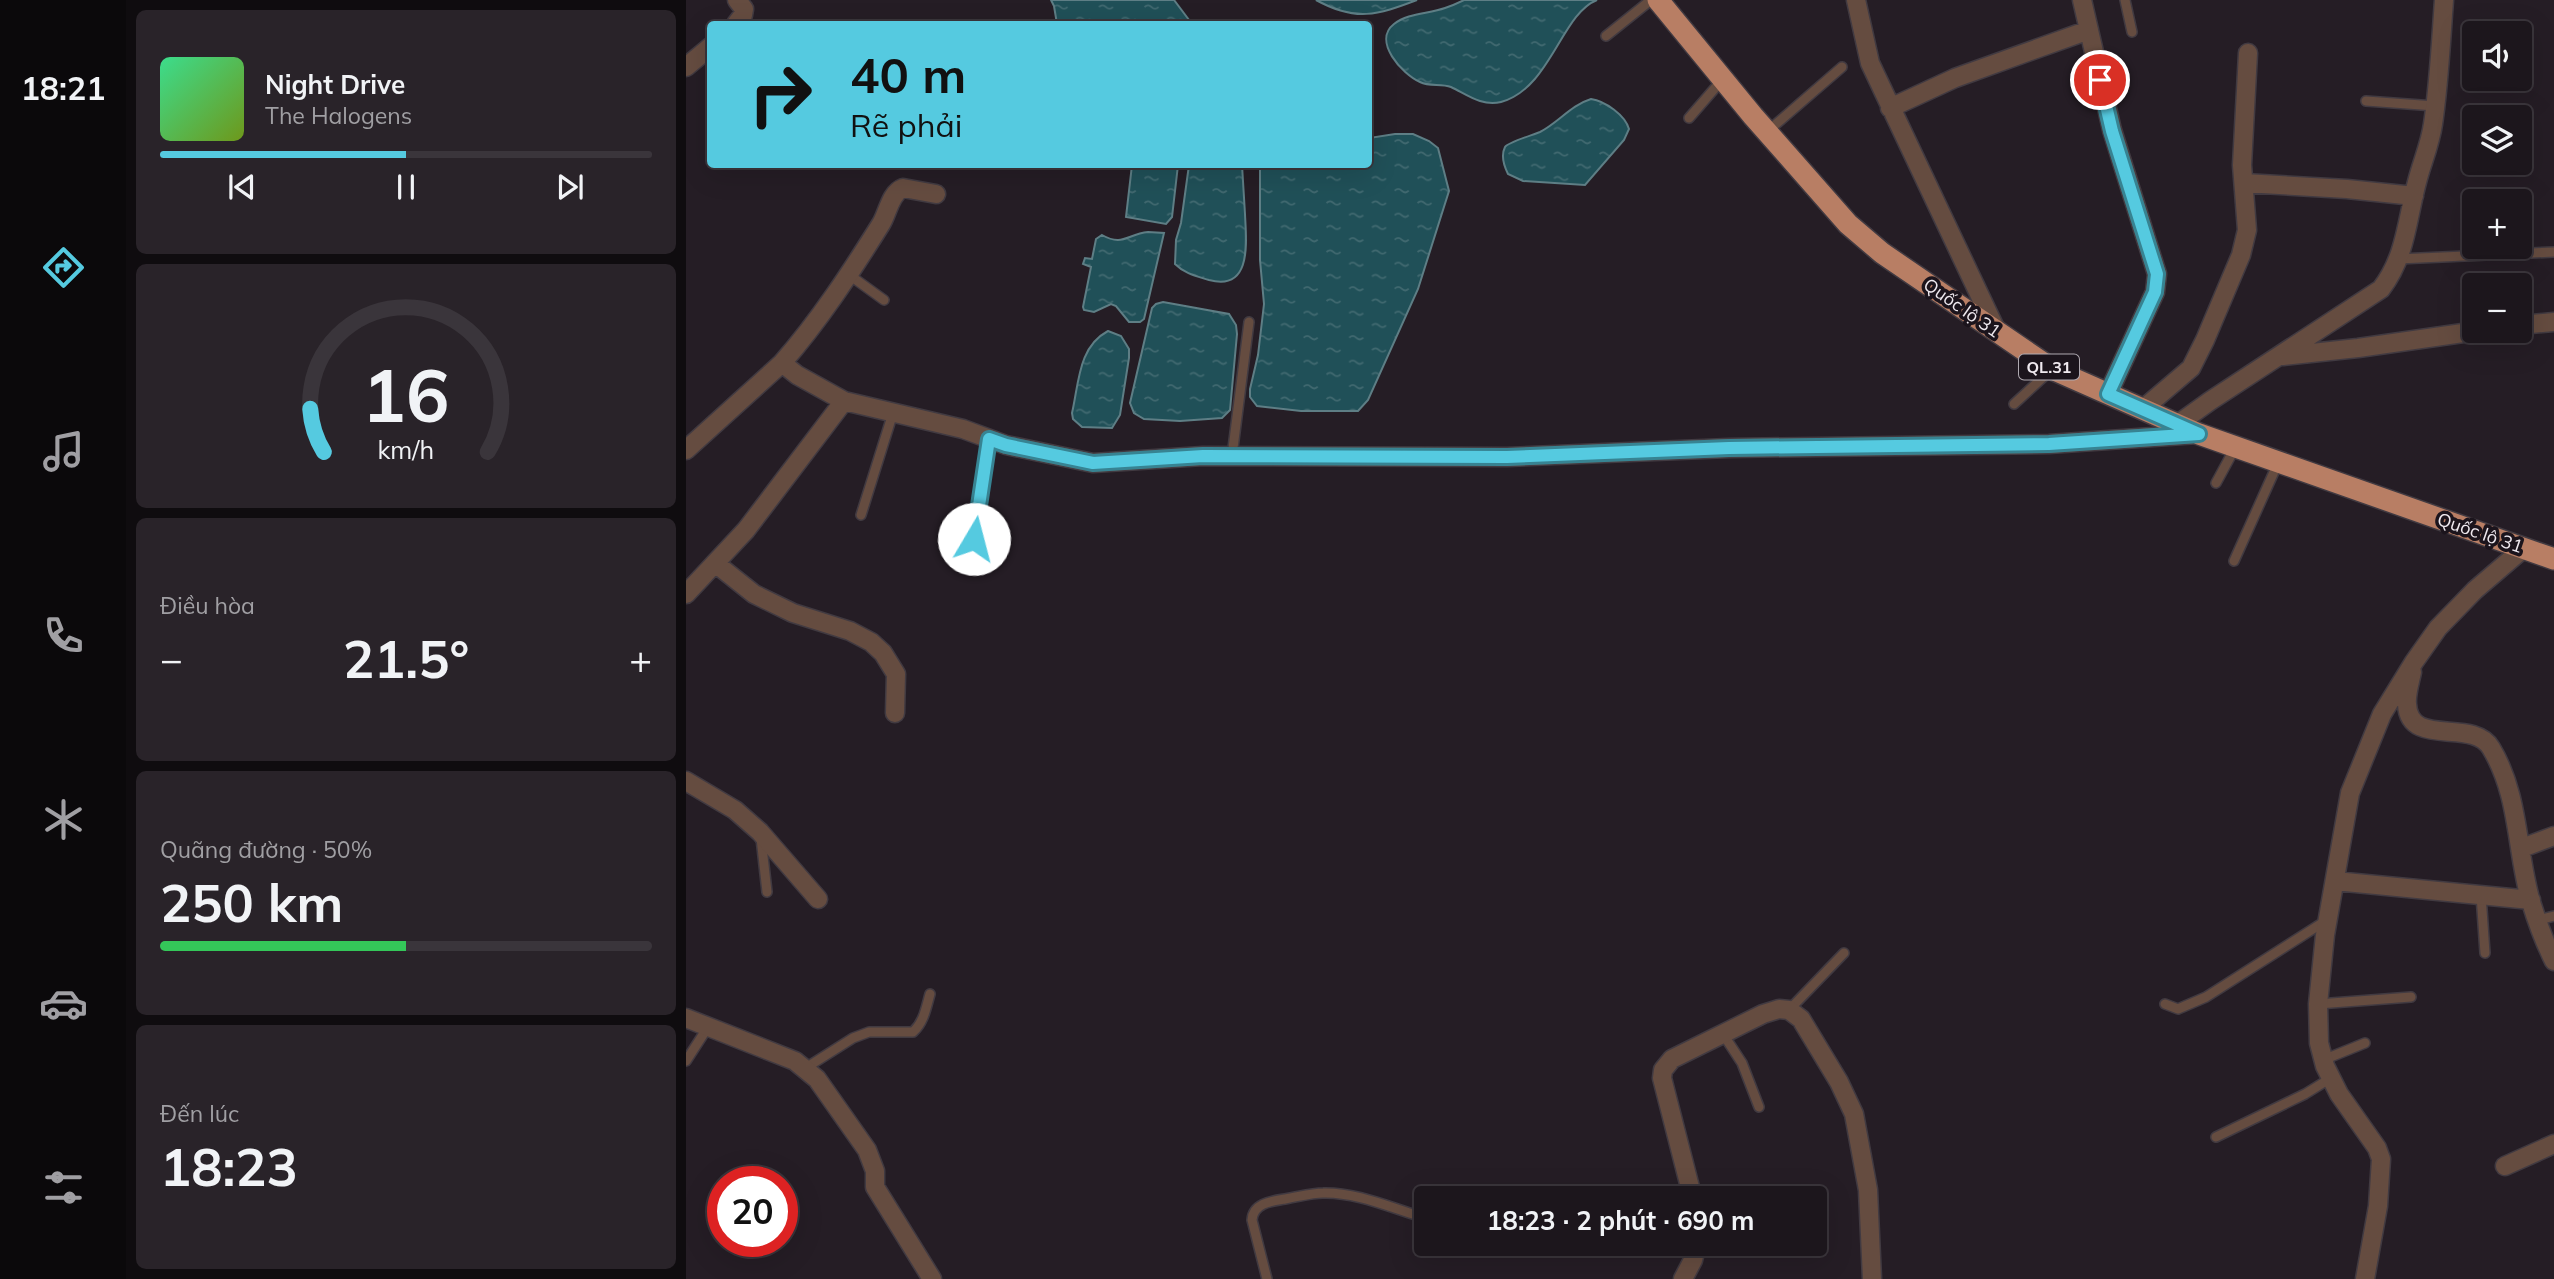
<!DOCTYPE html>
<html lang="vi">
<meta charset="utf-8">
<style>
:root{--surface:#1c161c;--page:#292329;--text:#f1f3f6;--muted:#a09fa3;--line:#3a353b;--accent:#55cae0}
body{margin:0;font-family:Mulish,sans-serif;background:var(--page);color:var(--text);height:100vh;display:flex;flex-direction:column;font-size:26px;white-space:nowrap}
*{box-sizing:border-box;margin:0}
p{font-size:23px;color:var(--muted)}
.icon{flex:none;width:38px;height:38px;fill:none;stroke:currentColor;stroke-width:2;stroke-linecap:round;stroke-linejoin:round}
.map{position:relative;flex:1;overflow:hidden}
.panel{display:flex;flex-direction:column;gap:10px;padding:10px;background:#0f0c0f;width:560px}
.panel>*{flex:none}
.banner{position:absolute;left:21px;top:21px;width:665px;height:147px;border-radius:7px;box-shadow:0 7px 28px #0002,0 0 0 2px var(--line);background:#55cae0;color:#111;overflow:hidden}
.fabs{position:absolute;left:1776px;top:21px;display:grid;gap:14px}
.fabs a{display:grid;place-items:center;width:70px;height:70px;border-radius:7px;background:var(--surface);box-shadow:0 7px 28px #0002,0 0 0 2px var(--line);font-size:35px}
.speed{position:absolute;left:21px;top:1166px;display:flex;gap:14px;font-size:35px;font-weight:700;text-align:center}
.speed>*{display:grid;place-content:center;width:91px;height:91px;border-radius:50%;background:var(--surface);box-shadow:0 7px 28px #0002,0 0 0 2px var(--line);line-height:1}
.speed .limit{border:10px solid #d22;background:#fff;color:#111}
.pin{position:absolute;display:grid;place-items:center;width:60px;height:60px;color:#fff;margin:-30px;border:4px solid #fff;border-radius:50%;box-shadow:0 2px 7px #0007}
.me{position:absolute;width:77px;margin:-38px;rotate:8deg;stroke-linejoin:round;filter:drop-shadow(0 0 5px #0008)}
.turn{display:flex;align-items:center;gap:24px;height:147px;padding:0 28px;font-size:32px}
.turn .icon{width:91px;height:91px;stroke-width:2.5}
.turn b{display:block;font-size:49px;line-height:60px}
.big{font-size:52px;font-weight:700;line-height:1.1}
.panel .widget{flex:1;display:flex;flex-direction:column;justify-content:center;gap:10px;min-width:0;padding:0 24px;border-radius:10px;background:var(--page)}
.panel .dial{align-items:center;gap:0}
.dial svg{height:182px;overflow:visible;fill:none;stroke:var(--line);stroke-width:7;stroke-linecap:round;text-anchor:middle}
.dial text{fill:var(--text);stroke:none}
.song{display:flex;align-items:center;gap:21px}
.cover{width:84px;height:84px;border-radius:10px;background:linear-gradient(135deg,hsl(150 70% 55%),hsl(80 70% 35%))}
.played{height:7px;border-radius:4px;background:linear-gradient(90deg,var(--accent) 50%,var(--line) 50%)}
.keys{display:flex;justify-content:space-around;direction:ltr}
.heat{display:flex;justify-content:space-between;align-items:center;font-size:38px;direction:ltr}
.charge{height:10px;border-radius:5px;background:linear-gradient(90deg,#34c759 50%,var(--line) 0)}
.trip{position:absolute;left:728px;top:1186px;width:413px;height:70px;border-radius:7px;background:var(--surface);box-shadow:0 7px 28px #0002,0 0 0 2px var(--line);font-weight:700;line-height:70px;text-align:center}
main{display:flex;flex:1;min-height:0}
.menu{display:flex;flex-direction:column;width:126px;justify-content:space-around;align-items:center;background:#0b090b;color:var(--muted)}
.menu .icon{width:49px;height:49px}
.menu .active{color:var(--accent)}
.menu b{font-size:32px;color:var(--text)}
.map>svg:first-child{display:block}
.water{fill:url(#water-ripples);stroke:#5e7e85;stroke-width:2}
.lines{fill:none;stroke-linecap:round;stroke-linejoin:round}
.service-casing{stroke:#413a41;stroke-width:12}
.minor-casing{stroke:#413a41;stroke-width:21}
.trunk-casing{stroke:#413a41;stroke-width:24}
.service{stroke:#654c40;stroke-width:9}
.minor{stroke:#654c40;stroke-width:18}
.trunk{stroke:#b87e64;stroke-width:21}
.route-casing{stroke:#378392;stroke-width:18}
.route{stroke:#55cae0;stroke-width:12}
.labels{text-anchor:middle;stroke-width:7;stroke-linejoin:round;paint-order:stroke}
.shield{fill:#1b141c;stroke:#afa9b0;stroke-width:2}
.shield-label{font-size:16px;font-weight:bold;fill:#efe9ef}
.street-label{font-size:18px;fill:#efe9ef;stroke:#1b141c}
</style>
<main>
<nav class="menu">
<b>18:21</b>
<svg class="icon active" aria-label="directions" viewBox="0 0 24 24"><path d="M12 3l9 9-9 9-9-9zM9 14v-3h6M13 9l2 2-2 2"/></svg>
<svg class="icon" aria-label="music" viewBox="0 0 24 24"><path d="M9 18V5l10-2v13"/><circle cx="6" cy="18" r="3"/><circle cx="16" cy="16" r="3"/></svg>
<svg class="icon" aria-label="phone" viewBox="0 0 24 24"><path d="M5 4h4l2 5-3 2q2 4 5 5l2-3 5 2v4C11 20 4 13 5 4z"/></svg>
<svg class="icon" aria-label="climate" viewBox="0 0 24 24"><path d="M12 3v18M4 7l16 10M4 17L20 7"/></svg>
<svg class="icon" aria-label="car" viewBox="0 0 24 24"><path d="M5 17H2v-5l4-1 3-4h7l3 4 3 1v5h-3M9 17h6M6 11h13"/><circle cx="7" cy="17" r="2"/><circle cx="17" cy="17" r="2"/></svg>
<svg class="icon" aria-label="filters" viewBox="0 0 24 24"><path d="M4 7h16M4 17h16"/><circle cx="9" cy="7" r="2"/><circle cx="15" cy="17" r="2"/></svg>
</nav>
<section class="panel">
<div class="widget">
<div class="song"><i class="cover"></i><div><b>Night Drive</b><p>The Halogens</p></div></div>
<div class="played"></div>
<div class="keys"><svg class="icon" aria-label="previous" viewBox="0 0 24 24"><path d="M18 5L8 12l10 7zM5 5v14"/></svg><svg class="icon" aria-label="pause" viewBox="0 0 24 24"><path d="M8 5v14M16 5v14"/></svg><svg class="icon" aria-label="next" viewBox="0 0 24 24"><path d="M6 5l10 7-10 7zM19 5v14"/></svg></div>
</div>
<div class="widget dial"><svg viewBox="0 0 100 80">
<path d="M14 69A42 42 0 1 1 86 69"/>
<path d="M14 69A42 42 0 0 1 8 50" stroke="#55cae0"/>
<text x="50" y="56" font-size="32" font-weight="700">16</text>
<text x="50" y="72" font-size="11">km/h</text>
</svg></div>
<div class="widget"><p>Điều hòa</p>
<div class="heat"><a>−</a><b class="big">21.5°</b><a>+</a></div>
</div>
<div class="widget"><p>Quãng đường · 50%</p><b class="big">250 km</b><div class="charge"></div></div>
<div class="widget"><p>Đến lúc</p><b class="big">18:23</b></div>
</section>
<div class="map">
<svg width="1868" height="1279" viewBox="0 0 1868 1279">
<defs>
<pattern id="water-ripples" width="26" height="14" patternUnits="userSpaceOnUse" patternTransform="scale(1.75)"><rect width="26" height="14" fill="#205058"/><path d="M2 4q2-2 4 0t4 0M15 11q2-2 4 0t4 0" fill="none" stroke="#416970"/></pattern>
</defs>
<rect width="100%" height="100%" fill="#251d25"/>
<path class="water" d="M365,0h123l18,24h-135l-3,-18z
M630,0h101c-40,15 -61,22 -101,0z
M778,0h133c-36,14 -46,88 -96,102 -19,5 -35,-8 -50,-15 -10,-4 -21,0 -31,-5 -18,-8 -48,-41 -26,-58 14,-11 34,-10 51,-16 6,-2 13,-5 19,-8z
M905,99c14,2 34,16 38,30l-5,11 -39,45 -62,-4 -15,-7c-4,-8 -7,-19 -3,-27 3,-5 28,-12 35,-15 18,-9 31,-27 51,-33z
M709,134h18l16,7 9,7 11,43 -31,98 -50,111 -10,11h-57l-44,-5 -7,-9v-8l8,-34 6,-51 -4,-44v-95l108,-1 1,-26z
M446,165h46l-6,52 -6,7 -40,-7z
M503,165h53c1,16 2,32 3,49 1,26 8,78 -36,66 -13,-4 -24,-6 -34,-16l1,-24 5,-17z
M462,232l16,1 -20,86 -4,3h-11l-13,-16 -5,-2 -17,8 -10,-2 -1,-3 8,-40 -8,-3 2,-6 7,1 4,-20 6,-4c21,12 25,-1 46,-3z
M477,302l66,12 7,11 1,9 -7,76 -8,8 -42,3 -36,-2 -10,-6 -4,-10 22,-95 4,-4z
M422,331l13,5 8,13v9l-9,57 -8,13 -30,-1 -9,-8 -1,-6c7,-30 6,-66 36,-82z"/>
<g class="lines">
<g class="service-casing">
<path id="service" d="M1439,0l7,32
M920,36l45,-36
M1680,101l69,5
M1003,118l33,-38
M1082,131l74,-64
M1712,259l156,-7
M162,274l36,26
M1328,404l37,-34
M546,456l17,-134
M1530,483l19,-35
M175,515l32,-102
M288,539l15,-100
M1548,561l44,-98
M75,838l6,54
M1795,895l4,58
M1852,920l16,-4
M1479,1004l13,5 28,-12 121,-77
M1632,1004l93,-7
M1103,1010l55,-57
M1037,1034l19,29 17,44
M1637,1060l42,-17
M0,1061l22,-34
M118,1069l49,-31 16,-6h44c11,-10 13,-24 17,-38
M1530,1137l89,-43 26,-16
M581,1279l-15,-59c1,-17 20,-19 33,-21 13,-2 26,-6 38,-6 32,-1 66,14 96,23l7,6"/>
</g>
<g class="minor-casing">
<path id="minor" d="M1170,0l14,63 127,269
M1396,0l30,130 45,144 -2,18 -47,102
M50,24l7,-9 1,-6 -7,-9
M0,67l24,-20
M1204,108l65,-30 134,-48
M1558,183l103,6 67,7
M250,194l-33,-6c-13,5 -15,25 -22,36 -30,48 -62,97 -99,139l15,12 47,26 119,28 43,16 87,18 110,-7 304,1 222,-9 320,-4 149,-10
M1834,325l34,-3
M1597,356l75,-8 119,-17
M1457,409l48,-41 14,-28 36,-85 6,-25 -5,-65 6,-112
M1492,424l32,-23 171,-112c25,-32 26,-70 36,-107 5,-20 13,-37 16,-58 6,-40 8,-83 11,-124
M0,450l96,-87
M29,563l39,31 39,19 57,18 21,11 12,11 13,21 -1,39
M0,594l60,-64 98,-129
M1726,672c-2,10 -6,22 -5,32 2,45 66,13 84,44 29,48 25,103 40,154 6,20 14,41 23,59
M0,781l49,29 25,22 58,67
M1836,848l32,-12
M1649,881l196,19
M0,1018l109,43 22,18 50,71 8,21v16l57,92
M1819,1166l49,-22
M1007,1199l-31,-121 1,-8 9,-11 91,-45 16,-5 10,1 12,9 38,63 15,32 14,76 4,89
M997,1279l10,-19 4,-16
M1679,1279l13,-73 3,-47 -4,-11 -38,-54 -14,-28 -6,-23 -1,-39 7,-69 25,-142 32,-79 32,-52 24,-34 37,-38 49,-42"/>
</g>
<g class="trunk-casing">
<path id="trunk" d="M972,0l95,116 95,108 34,29 170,116 147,65 355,125"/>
</g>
<use href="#service" class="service"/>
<use href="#minor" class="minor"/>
<use href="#trunk" class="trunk"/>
</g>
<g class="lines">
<g class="route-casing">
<path id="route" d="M288,539l15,-100 17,6 87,18 110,-7 304,1 222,-9 320,-4 150,-10 -91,-40 47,-102 2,-18 -45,-143 -12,-51"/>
</g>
<use href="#route" class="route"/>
</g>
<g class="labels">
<rect class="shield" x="1333" y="354.5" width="60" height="25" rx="5"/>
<g class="shield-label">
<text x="1363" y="373">QL.31</text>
</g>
<g class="street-label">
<text transform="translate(1276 308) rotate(35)" y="6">Quốc lộ 31</text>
<text transform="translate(1794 533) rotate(19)" y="6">Quốc lộ 31</text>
</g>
</g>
</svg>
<div class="fabs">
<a><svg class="icon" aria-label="sound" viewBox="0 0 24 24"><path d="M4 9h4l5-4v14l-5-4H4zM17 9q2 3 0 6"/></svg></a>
<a><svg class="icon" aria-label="layers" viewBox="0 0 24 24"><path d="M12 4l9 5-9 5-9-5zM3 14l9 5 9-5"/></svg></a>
<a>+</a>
<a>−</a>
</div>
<div class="speed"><div class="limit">20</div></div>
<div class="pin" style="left:1414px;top:80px;background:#d93025"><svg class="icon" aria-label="arrive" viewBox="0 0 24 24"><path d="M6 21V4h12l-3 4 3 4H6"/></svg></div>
<svg class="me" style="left:288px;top:539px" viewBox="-20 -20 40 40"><circle r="19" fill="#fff"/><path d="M0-13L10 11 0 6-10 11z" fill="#55cae0"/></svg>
<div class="trip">18:23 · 2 phút · 690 m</div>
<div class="banner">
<div class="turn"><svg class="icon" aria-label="right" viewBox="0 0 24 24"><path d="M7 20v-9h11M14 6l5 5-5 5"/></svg><div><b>40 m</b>Rẽ phải</div></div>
</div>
</div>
</main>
